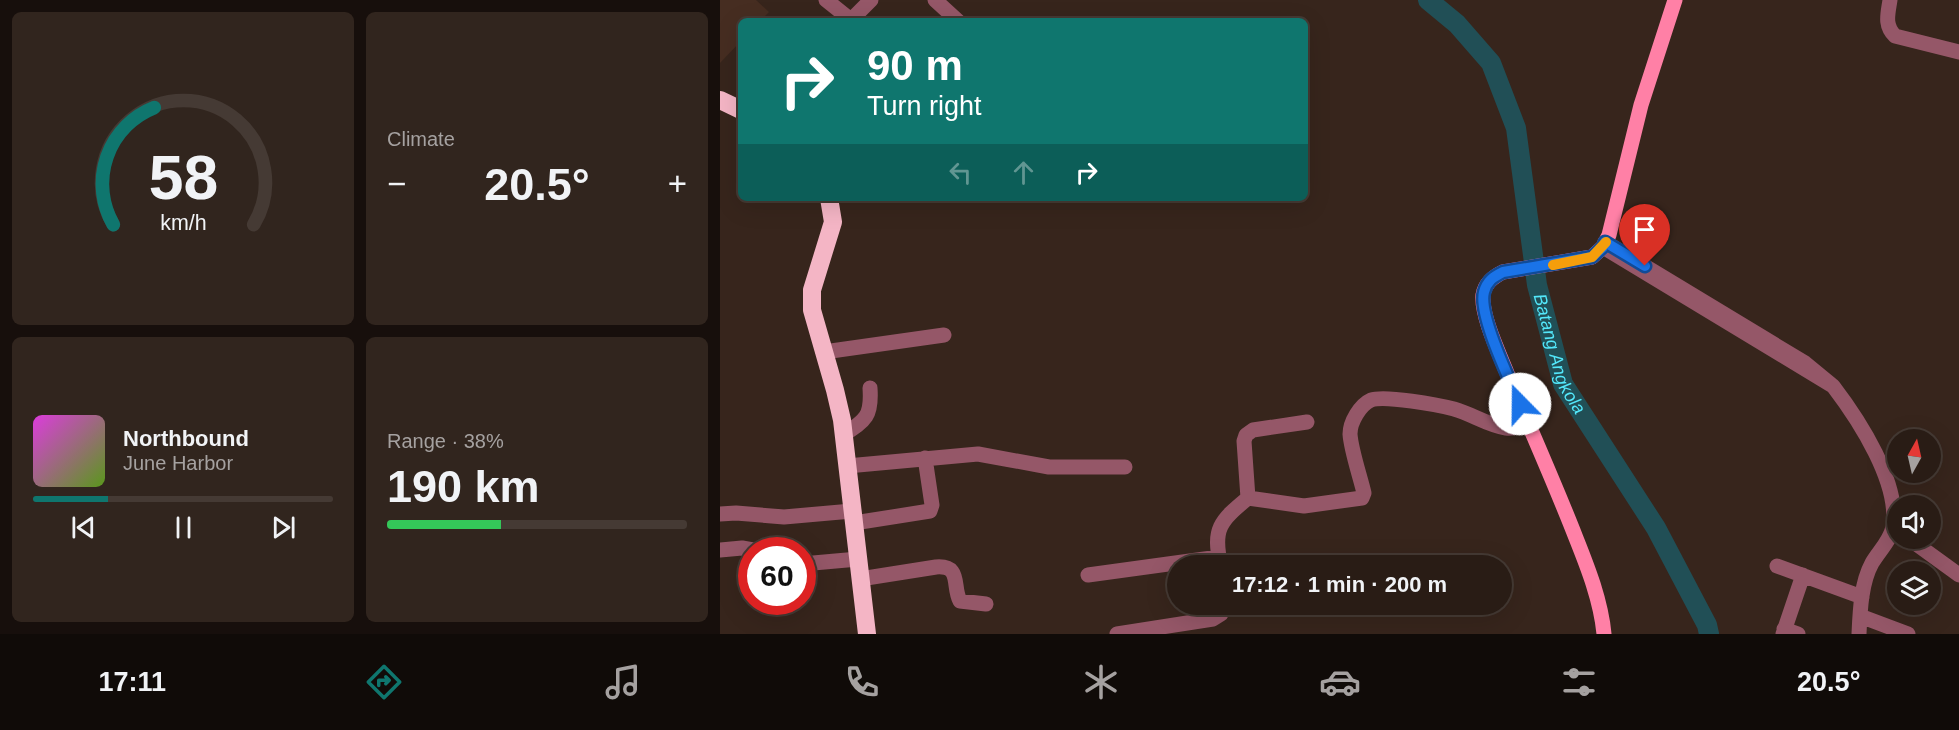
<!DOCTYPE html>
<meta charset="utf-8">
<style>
:root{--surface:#291c15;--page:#31251e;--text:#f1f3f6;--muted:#a5a1a0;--line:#453a34;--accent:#0f766e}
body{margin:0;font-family:Arial,sans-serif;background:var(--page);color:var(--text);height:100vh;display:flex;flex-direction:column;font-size:22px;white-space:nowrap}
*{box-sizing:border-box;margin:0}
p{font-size:20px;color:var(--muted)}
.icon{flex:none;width:33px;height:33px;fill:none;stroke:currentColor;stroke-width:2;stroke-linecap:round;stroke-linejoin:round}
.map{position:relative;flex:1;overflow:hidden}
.panel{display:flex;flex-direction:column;gap:12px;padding:12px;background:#170f0c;width:720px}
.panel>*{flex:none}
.guide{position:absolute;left:18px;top:18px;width:570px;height:183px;border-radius:9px;box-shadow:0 6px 24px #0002,0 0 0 2px var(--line);background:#0f766e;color:#fff;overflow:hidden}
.needle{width:39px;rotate:8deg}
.tools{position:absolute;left:1167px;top:429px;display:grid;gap:12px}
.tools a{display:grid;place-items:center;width:54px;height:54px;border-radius:50%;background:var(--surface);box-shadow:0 6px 24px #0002,0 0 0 2px var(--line);font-size:30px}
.speed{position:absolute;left:18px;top:537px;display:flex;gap:12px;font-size:30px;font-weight:700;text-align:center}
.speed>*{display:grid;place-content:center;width:78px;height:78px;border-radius:50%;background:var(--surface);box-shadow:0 6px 24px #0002,0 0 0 2px var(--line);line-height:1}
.speed .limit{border:9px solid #d22;background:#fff;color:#111}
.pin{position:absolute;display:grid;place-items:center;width:51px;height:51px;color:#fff;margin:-62px -26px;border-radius:50% 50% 50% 0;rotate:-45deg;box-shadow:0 0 6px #0007}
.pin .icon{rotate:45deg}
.me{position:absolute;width:66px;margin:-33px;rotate:338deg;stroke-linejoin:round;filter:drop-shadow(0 0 4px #0008)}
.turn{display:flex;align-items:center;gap:21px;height:126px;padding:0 30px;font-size:27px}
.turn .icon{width:78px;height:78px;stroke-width:2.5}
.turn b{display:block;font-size:42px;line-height:51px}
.lanes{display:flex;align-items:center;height:57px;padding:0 30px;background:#0003;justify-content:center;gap:30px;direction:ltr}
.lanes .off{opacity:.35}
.big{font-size:45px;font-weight:600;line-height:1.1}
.panel .card{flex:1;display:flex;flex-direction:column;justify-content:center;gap:9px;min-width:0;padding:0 21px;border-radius:9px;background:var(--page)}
.panel .dial{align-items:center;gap:0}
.dial svg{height:156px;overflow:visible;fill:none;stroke:var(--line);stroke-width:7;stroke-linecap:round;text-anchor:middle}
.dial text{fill:var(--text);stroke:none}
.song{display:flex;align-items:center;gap:18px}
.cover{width:72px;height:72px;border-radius:9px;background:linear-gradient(135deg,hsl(300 70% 55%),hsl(90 70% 35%))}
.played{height:6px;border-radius:3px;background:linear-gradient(90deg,var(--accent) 25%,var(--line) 25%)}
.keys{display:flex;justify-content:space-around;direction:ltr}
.heat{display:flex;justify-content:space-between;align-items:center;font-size:33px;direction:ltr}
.charge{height:9px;border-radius:4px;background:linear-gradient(90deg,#34c759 38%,var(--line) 0)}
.panel .tiles{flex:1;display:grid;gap:12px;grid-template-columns:repeat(2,1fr)}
.trip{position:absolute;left:447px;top:555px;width:345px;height:60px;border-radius:30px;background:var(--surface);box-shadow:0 6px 24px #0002,0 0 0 2px var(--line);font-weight:600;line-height:60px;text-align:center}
.menu{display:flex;height:96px;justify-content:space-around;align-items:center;background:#100b08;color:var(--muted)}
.menu .icon{width:42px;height:42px}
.menu .active{color:var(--accent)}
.menu b{font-size:27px;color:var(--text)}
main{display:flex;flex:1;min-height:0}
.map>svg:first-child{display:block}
.built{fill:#462d21}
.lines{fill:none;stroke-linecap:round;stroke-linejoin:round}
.river{stroke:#214f56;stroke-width:20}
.minor{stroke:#955768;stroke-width:15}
.major{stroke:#ff80a6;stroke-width:15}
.highway{stroke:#f4b5c5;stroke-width:18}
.route-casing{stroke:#114b97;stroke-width:15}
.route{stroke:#1a73e8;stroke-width:10}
.slow{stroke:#f59e0b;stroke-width:10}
.labels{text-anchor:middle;stroke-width:6;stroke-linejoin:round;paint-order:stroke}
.water-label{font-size:18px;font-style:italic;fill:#53e7fa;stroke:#37251c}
</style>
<main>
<section class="panel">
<div class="tiles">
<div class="card dial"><svg viewBox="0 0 100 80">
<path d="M14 69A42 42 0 1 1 86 69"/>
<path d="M14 69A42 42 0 0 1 35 9" stroke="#0f766e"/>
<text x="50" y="56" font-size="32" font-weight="700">58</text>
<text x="50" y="72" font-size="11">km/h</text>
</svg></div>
<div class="card"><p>Climate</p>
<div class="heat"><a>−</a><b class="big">20.5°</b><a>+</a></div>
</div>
<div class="card">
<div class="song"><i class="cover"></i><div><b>Northbound</b><p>June Harbor</p></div></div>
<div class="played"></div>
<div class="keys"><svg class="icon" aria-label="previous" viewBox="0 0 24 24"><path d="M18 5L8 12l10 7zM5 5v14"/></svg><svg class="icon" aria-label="pause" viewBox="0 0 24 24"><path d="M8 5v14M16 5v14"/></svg><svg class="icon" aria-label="next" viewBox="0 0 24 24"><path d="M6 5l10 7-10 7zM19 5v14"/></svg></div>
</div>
<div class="card"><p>Range · 38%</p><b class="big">190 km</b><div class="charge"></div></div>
</div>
</section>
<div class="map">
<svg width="1239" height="634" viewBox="0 0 1239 634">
<rect width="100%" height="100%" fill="#37251c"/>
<path class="built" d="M0,0h36l13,12 -9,9h-19v20l-21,22z"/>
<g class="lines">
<path class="river" id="s1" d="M708,0l29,24 34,39 25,65 21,157 26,99 93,144 51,97 2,9"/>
<path class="minor" d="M106,0l25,20
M215,0l23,21
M1170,0c-2,14 -6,25 5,36l64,16
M130,21l21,-21
M883,247l230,139 -28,-23 -200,-121
M104,352l120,-17
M1113,386c26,34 67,97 60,141 -3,14 -14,24 -21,36 -11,20 -12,48 -13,71
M123,435c23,-15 29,-19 27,-47
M127,466l131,-12 71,13h76
M528,498l56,8 58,-8 2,-5c-4,-17 -13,-43 -14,-59 0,-12 10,-29 21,-34 14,-5 67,5 83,9 18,5 33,16 52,19 8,1 15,-2 22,-5
M0,514l16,-1 48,4 68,-6
M134,523l76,-12 2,-6 -7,-47
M1188,538l51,37
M0,550l22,-2 11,2
M82,564l56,-5
M501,566c-9,-37 -1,-45 27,-68l-4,-57 2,-6 7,-5 54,-8
M1057,566l85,31
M368,575l131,-18
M140,579l76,-12c26,-2 16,19 24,34l26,3
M1140,616l48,18
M1064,629l14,5
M397,634l96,-15 8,-5 4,-10
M1063,634l20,-59"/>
<path class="major" d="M884,634c-3,-33 -16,-66 -28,-96 -21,-54 -45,-107 -67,-160 -8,-21 -28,-61 -26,-83 2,-12 10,-18 20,-23l89,-15 11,-10 6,-12 32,-130 34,-105"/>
<path class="highway" d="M0,100l21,10
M109,198l4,24 -21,68v20l23,80 7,30 25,214"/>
</g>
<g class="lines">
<g class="route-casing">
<path id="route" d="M800,404c-10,-24 -42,-89 -36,-112 3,-11 9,-15 19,-20l89,-15 11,-10 2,-5 40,24"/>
</g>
<use href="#route" class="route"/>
<path class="slow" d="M833,265l39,-8 14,-15"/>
</g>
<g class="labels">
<g class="water-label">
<text dy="6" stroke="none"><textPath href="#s1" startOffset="390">Batang Angkola</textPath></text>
</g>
</g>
</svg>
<div class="tools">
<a><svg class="needle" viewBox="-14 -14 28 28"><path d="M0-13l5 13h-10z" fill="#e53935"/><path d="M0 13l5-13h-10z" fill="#a5a1a0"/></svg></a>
<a><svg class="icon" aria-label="sound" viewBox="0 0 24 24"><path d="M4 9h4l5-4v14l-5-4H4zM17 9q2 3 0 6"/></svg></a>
<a><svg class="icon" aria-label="layers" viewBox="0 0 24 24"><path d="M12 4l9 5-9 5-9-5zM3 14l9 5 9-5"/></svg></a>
</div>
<div class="speed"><div class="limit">60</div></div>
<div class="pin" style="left:925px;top:266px;background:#d93025"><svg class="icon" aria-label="arrive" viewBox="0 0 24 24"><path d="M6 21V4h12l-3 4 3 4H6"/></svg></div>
<svg class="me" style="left:800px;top:404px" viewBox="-20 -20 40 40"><circle r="19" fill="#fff"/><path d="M0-13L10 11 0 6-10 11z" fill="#1a73e8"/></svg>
<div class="trip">17:12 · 1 min · 200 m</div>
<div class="guide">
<div class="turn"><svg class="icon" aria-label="right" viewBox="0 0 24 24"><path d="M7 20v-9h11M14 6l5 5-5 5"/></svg><div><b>90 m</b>Turn right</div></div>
<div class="lanes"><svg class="icon off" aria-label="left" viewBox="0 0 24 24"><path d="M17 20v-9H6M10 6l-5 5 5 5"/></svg><svg class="icon off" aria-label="ahead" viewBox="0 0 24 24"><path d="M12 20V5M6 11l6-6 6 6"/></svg><svg class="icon" aria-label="right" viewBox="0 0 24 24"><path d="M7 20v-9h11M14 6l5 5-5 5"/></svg></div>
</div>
</div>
</main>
<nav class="menu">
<b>17:11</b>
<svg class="icon active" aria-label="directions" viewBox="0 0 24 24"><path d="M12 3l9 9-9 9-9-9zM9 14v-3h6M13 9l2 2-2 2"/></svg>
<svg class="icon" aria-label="music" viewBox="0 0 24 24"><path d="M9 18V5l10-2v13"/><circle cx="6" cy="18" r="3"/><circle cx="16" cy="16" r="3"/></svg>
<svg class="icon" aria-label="phone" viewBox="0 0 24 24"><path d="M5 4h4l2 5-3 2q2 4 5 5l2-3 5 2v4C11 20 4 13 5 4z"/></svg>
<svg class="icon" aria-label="climate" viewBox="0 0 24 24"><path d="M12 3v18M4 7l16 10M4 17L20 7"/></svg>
<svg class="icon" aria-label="car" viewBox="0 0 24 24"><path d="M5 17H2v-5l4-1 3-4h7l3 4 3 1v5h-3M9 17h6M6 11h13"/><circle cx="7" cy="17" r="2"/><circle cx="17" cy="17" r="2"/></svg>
<svg class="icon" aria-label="filters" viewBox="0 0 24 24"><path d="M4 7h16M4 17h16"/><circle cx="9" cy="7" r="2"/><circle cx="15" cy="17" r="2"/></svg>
<b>20.5°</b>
</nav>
